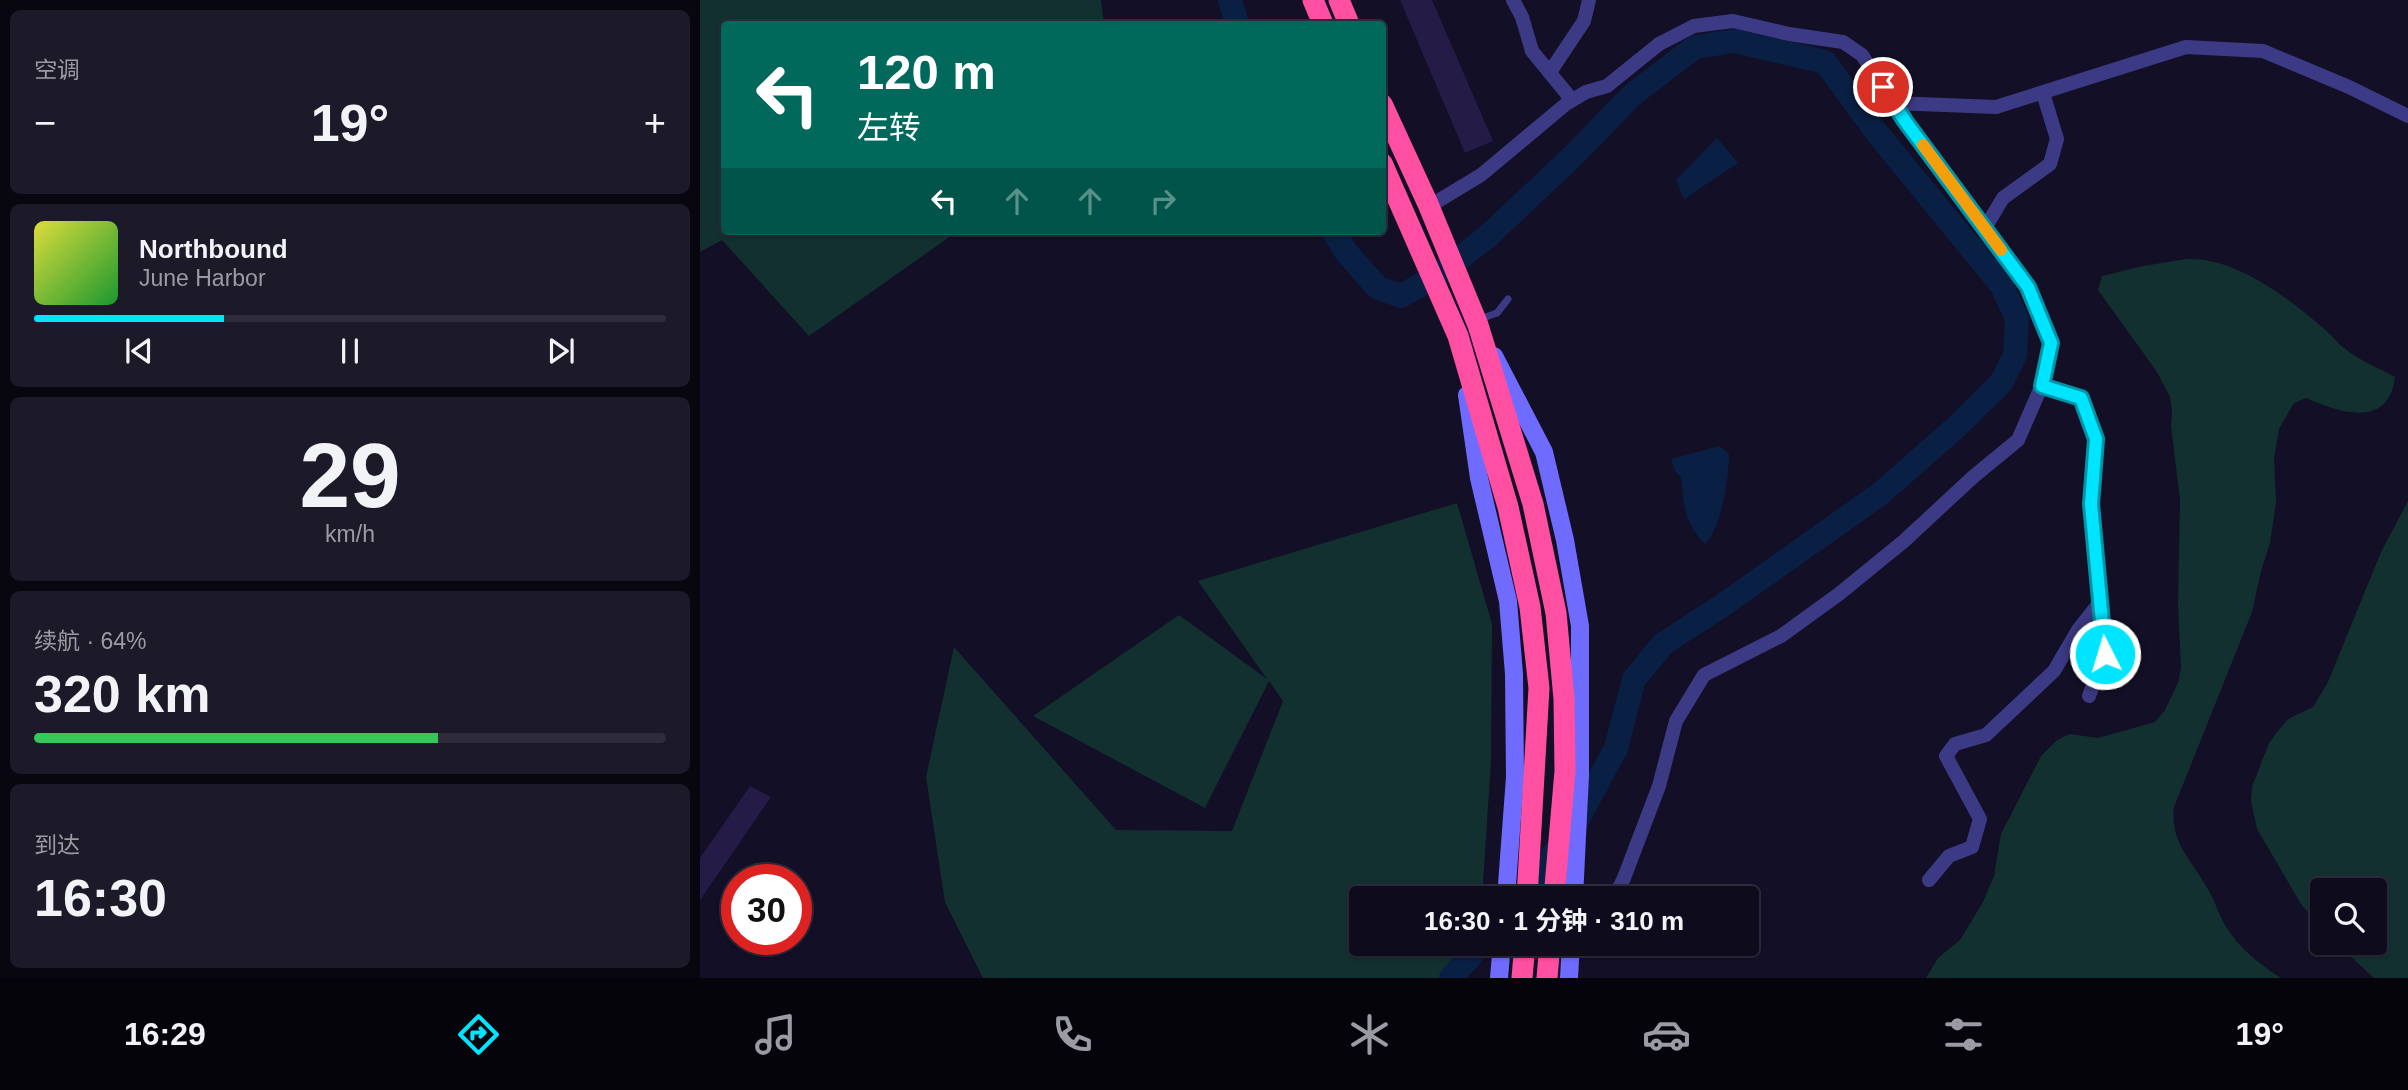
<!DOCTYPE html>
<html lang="zh">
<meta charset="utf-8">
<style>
:root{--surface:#0e0b1c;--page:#1c1929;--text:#f1f3f6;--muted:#9b9ba3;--line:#2e2b3b;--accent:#00e5ff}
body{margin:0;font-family:Arial,"Noto Sans SC",sans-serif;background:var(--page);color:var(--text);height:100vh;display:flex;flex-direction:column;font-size:26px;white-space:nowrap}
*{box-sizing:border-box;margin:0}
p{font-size:23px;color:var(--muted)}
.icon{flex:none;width:38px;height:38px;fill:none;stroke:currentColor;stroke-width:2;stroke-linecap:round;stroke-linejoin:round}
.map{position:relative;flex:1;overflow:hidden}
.sheet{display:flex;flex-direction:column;gap:10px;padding:10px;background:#08060f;width:700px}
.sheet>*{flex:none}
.top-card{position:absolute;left:21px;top:21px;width:665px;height:214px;border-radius:7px;box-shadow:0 2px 5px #0004,0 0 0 2px var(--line);background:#00695c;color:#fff;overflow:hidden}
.fabs{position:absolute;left:1610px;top:878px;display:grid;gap:14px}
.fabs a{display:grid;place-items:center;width:77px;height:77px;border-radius:7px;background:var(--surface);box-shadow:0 2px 5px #0004,0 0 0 2px var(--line);font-size:35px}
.speed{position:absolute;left:21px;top:864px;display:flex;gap:14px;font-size:35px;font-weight:700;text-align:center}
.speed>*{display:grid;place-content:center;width:91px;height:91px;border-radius:50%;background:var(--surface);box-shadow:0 2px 5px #0004,0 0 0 2px var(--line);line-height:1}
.speed .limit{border:10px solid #d22;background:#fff;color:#111}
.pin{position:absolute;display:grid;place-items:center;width:60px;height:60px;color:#fff;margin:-30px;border:4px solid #fff;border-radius:50%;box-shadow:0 2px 7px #0007}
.me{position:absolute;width:77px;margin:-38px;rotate:355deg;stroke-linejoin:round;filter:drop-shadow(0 0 5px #0008)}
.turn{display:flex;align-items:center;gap:24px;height:147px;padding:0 21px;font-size:32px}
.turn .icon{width:91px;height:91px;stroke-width:2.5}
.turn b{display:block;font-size:49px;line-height:60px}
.lanes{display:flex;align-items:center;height:66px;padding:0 21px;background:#0003;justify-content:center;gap:35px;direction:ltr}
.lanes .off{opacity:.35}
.big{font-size:52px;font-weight:700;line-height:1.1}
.sheet .widget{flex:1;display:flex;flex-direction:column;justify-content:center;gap:10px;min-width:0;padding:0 24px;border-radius:10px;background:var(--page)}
.sheet .dial{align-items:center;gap:0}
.dial b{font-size:91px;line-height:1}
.song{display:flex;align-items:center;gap:21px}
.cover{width:84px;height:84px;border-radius:10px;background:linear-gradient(135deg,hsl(60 70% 55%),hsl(130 70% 35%))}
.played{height:7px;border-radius:4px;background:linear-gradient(90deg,var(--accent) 30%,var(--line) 30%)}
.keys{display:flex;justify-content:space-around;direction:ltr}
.heat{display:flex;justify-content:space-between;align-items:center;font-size:38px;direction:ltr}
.charge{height:10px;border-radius:5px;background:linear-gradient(90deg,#34c759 64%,var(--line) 0)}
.trip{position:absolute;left:649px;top:886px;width:410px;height:70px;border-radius:7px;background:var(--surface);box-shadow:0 2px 5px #0004,0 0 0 2px var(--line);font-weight:700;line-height:70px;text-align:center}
.tabs{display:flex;height:112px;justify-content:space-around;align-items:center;background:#06040b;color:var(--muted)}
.tabs .icon{width:49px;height:49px}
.tabs .current{color:var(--accent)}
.tabs b{font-size:32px;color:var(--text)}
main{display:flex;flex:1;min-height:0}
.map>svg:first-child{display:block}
.green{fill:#12302f}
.water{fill:#0a1f44}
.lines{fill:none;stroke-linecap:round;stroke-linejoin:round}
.river{stroke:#0a1f44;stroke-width:24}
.building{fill:#241b47}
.lane{stroke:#3d3a85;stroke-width:7}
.street{stroke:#3d3a85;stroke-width:14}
.secondary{stroke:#6f6bff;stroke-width:18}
.highway{stroke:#ff4fa3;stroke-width:21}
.route-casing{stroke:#0095a6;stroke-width:18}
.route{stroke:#00e5ff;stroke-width:12}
.slow{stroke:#f59e0b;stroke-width:12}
</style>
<main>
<section class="sheet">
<div class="widget"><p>空调</p>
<div class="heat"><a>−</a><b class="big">19°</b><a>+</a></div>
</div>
<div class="widget">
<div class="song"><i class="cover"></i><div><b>Northbound</b><p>June Harbor</p></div></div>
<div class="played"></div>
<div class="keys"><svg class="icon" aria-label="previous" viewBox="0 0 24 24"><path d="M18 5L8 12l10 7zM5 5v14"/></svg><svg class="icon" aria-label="pause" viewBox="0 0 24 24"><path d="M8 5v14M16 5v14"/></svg><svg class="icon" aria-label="next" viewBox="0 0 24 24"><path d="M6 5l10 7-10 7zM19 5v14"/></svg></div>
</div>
<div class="widget dial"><b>29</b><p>km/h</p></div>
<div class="widget"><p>续航 · 64%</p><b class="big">320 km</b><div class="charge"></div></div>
<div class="widget"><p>到达</p><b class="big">16:30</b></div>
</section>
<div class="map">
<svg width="1708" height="978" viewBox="0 0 1708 978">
<rect width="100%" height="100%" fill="#130f26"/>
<path class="green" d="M0,0h401l3,24h-380v207h234l-149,105 -87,-96 -22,12z
M1487,259c52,-2 108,44 145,77 4,4 7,9 12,12 14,12 35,20 51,29 -6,52 -55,36 -89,21l-12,5 -15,26 -5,29 2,45 -6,40 -9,28 -9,41 -78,195c-4,35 16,51 32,79 8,12 12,27 19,39 13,22 35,40 56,53h-355l12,-20 22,-18 23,-38 11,-26 7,-42 40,-78 16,-16 13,-6 28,4 57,-16 10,-12 13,-27 3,-15 -3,-63 2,-105 -9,-74 1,-14 -2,-15 -13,-25 -59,-82 4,-14 41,-10z
M1708,501v477h-34l-38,-35h39v-52h-53v38l-21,-25 -44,-75 -6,-28 1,-14 17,-44 9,-12 10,-12 25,-12 15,-25 53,-130z
M757,503l35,121 -1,137 -9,137h-120v45h106l-25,35h-460l-38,-76 -19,-125 28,-130 162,183 116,1 51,-130 -14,-20 -64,127 -172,-92 146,-101 88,64 -69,-98z"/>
<path class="water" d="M1017,138l21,25 -54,36 -8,-19z
M1019,446l10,8c0,23 -7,73 -24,90 -21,-21 -21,-39 -24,-67l-6,-6 -4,-12z"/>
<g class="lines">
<path class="river" d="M530,0l7,24
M634,231l12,21 32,36 23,8 34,-19 52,-40 87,-82 58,-60 63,-48 40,-6 90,21 53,72 124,152 15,33 -2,36 -14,28 -47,46 -74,65 -157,111 -60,39 -29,35 -18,69 -41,76 -53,74
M751,978l31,-35"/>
</g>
<path class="building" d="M700,0h32l61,141 -28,12z
M50,786l21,11 -71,103v-42z"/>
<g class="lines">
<path class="lane" d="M780,319l17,-6 11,-14"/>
<path class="street" d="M813,0l9,17 10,34 40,49
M850,72l34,-51 5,-21
M1193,103l103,4 190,-60 77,4 86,36 59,29
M728,204l10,-3 43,-26 85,-71 20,-12 21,-6 52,-42 35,-18 39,-5 56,13 54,8 19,13 43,66 123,166 23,56 -9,42 -24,55 -45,37 -69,64 -65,53 -58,42 -77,39 -28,46 -17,65 -35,92 -10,20
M1285,228l18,-30 47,-34 7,-25 -14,-46
M1342,386l38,12 16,41 -5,65 14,150 -16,42
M1229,880l20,-24 23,-9 8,-28 -34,-63 9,-12 31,-9 68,-64 24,-41 22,-28"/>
<path class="secondary" d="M794,356l50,96 21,88 15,86v149l-6,123
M767,395l12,83 29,123 6,73 1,103 -9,121
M799,978l3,-35
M869,978l2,-35"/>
<path class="highway" d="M613,0l10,24
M639,0l10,24
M682,104l46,100 50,121 55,179 23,109 8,86 1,72 -11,127
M682,163l76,173 50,171 22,100 9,81 -12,210
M822,978l3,-35
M847,978l3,-35"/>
</g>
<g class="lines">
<g class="route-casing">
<path id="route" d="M1183,87l22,34 123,166 23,56 -9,43 39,12 15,41 -5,65 14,150"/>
</g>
<use href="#route" class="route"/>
<path class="slow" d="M1223,145l78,105"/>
</g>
</svg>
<div class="fabs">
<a><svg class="icon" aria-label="search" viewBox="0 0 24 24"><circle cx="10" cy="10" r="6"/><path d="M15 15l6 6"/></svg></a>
</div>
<div class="speed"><div class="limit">30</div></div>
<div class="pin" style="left:1183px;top:87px;background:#d93025"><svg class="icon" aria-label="arrive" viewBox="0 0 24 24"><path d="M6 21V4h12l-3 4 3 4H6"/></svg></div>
<svg class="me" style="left:1405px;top:654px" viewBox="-20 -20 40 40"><circle r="17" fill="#00e5ff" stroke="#fff" stroke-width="3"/><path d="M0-11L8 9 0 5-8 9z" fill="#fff"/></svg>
<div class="trip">16:30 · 1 分钟 · 310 m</div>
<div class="top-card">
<div class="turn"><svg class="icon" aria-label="left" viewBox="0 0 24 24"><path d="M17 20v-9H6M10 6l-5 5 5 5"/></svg><div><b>120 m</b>左转</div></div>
<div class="lanes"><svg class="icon" aria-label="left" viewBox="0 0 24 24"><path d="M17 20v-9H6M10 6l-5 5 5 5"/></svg><svg class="icon off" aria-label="ahead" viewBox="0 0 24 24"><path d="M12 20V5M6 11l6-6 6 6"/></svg><svg class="icon off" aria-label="ahead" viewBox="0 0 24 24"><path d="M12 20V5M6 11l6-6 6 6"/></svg><svg class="icon off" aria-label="right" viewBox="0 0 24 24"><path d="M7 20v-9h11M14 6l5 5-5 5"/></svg></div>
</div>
</div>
</main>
<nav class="tabs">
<b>16:29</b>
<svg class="icon current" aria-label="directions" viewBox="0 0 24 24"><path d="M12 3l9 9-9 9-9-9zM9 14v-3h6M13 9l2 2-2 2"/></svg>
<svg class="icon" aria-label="music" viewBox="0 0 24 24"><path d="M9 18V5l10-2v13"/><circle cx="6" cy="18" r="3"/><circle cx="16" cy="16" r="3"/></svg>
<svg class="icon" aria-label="phone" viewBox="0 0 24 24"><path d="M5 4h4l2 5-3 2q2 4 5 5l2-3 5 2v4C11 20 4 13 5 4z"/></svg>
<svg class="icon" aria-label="climate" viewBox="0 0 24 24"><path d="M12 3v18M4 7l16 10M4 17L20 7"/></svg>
<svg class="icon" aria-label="car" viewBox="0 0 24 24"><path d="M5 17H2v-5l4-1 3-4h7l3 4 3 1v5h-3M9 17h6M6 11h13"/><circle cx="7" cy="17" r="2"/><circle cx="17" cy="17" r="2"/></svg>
<svg class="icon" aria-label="filters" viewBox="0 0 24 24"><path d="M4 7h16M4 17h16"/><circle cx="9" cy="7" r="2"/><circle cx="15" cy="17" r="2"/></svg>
<b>19°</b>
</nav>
